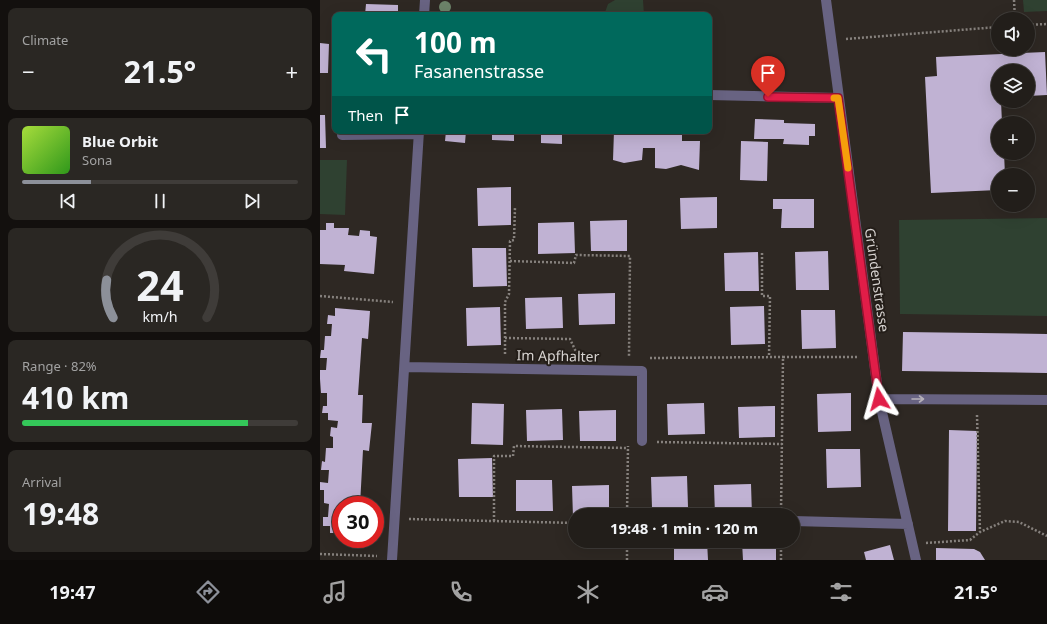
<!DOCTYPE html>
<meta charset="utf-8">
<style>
:root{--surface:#221e1a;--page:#2a2723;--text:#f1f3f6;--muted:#a2a2a2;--line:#3f3c39;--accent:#8c9099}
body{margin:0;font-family:"Noto Sans",sans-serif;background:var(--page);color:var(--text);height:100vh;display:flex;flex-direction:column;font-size:15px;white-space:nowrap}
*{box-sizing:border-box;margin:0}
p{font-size:13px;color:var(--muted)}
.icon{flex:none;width:22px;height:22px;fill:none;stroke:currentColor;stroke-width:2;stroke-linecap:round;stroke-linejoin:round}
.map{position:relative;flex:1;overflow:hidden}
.sheet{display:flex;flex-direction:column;gap:8px;padding:8px;background:#13100e;width:320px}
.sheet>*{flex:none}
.top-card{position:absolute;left:12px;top:12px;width:380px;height:122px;border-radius:8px;box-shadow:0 4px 16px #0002,0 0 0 1px var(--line);background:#00695c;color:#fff;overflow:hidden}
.tools{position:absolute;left:671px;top:12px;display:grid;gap:8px}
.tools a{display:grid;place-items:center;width:44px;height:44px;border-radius:50%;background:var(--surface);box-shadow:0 4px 16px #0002,0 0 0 1px var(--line);font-size:20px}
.speed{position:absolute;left:12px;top:496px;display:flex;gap:8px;font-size:20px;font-weight:700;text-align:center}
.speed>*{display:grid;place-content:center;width:52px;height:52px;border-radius:50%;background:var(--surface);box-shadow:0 4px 16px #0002,0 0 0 1px var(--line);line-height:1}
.speed .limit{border:6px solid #d22;background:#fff;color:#111}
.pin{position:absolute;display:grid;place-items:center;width:34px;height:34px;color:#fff;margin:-41px -17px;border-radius:50% 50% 50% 0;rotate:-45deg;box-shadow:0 0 4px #0007}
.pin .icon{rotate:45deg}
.me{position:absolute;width:44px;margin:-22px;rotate:352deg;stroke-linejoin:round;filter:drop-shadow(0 0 3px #0008)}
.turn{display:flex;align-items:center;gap:14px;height:84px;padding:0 16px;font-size:18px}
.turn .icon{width:52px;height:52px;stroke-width:2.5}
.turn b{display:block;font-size:28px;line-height:34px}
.then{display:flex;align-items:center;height:38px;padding:0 16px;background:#0003;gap:8px;font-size:15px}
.big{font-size:30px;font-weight:700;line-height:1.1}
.sheet .tile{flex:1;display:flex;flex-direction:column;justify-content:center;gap:6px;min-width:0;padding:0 14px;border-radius:8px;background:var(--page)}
.sheet .dial{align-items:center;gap:0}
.dial svg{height:104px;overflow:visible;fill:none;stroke:var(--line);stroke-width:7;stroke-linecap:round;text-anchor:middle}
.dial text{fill:var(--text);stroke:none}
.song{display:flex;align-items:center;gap:12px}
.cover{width:48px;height:48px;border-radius:6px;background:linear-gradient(135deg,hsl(80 70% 55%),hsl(110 70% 35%))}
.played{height:4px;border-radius:2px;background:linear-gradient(90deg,var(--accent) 25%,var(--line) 25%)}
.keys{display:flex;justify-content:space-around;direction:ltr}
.heat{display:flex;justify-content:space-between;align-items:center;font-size:22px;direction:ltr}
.charge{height:6px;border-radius:3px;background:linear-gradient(90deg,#34c759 82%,var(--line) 0)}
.trip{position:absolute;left:248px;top:508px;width:232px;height:40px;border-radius:20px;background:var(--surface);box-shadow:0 4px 16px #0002,0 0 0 1px var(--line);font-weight:700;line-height:40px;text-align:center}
.menu{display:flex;height:64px;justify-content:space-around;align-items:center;background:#0e0c0a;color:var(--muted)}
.menu .icon{width:28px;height:28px}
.menu .on{color:var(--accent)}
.menu b{font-size:18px;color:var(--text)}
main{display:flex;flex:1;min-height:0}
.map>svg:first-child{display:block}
.green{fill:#2f4131}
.building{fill:#c0b2d3}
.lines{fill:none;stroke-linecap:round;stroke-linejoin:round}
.path{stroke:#86817d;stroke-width:2.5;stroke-dasharray:2 2;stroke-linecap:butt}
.minor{stroke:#686382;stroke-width:10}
.tree{fill:#6c8369}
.oneway{stroke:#b6b1b9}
.route-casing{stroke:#92132f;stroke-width:10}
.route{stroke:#e11d48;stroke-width:7}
.slow{stroke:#f59e0b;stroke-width:7}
.labels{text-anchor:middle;stroke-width:4;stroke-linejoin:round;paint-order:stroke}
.street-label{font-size:14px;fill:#d7d3d0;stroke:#241e19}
</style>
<main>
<section class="sheet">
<div class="tile"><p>Climate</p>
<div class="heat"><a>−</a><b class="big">21.5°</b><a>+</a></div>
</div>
<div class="tile">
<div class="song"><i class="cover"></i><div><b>Blue Orbit</b><p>Sona</p></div></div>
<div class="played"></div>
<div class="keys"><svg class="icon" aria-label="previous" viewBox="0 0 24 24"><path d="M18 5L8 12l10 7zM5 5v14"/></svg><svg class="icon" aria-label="pause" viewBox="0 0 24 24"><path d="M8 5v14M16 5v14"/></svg><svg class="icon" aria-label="next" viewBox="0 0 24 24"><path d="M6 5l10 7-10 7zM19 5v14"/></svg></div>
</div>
<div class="tile dial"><svg viewBox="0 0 100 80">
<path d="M14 69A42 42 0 1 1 86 69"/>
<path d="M14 69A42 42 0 0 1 9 40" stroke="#8c9099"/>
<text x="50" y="56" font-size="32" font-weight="700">24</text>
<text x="50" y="72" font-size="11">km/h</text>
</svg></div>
<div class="tile"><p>Range · 82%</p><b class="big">410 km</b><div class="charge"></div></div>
<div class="tile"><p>Arrival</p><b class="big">19:48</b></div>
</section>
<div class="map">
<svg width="727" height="560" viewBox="0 0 727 560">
<rect width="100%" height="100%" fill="#2e2823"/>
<path class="green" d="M295,0h28l1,15h-40l4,-11z
M703,0h24v11l-23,1z
M0,160h27l-2,55 -25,-1z
M727,218v98l-147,-2 -1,-94z"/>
<path class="building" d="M46,4l32,1v10h-33z
M0,43l9,1 -1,29h-8z
M725,52l2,43 -19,1v-25h-30v30h3l1,22h-4v30h6l1,22h-7v15l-67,3 -6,-116 12,-1 -1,-19z
M0,115h5l1,33h-6z
M435,119l29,1v3l31,1v12h-6v9l-26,-1 1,-5h-30z
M126,131h20l-1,12 -20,-2z
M172,131h22v10l-22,-1z
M221,131h21v13l-21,-1z
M294,131h68v10h18l-1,29 -18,-5 -15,4 -11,-1v-20h-12l-1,12 -18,3 -11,-3z
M421,141l27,1 -1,39 -27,-1z
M191,187v38l-33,1 -1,-38z
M397,197v31l-36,1 -1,-31z
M453,199h41v29h-33l1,-19h-9z
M307,220v31h-36l-1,-30z
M254,222l1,31 -37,1v-31z
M6,223h8v5h15l-1,7 11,1 1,-6 10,1v5l7,1 -3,37 -30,-3 1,-6 -25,-1v-34h6z
M152,248h34l1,38 -34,1z
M508,251l1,39h-33l-1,-38z
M438,252l1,39h-34l-1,-38z
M295,293v31l-36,1 -1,-31z
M242,297l1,31 -37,1 -1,-31z
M444,306l1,38 -34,1 -1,-38z
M180,307l1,38 -34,1 -1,-38z
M15,308l35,3 -2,28 -6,-1 -4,57h5l-1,28h10l-3,28 -6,-1 -3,55h-19v28h-11v-7h-7v-9h5l1,-13 -5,-1v-13h-4v-8l8,1 1,-13h-8l1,-9 3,1 1,-14h7v-11l-3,-1 1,-9 6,1 1,-7 -10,-1v-7h-6l1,-7h4v-13h-6l-1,-14v-9h6l1,-12h-7l1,-8h3l1,-14h6l1,-12h-5l1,-9 7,1z
M481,310h34l1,38 -34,1z
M583,332l144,2v39l-145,-2z
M531,393v38l-33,1 -1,-38z
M152,403l32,1 -1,41 -32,-1z
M384,403l1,31 -37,1 -1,-31z
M455,406v31l-36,1 -1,-31z
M242,409l1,31 -36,1 -1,-31z
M296,410v31h-36l-1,-30z
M629,430l28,1 -1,100h-28z
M506,449h34l1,38 -34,1z
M172,458l1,39h-34l-1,-38z
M367,476l1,31 -36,1 -1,-31z
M196,480h36l1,31h-37z
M431,484l1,31h-37l-1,-30z
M289,485v30h-34l-2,2 -1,-31z
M354,541h33l1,19h-34z
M456,541v19h-33l-1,-18z
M570,545l4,15h-28l-2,-8z
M616,548l38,1 6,3 5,8h-49z"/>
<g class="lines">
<path class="path" d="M694,0l1,19
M708,25l19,-1
M526,39l152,-12
M442,253v43h8l-1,61
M190,261l64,2 2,-8 54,1 -1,100
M0,296l73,6
M185,338l65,1 8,17
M185,354v-52l4,-8 1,-53 4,-1 1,-33
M330,358l133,-1
M657,415l3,117
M337,442l125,2
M461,513l2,-156h76
M307,515l1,-69
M89,519l166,4
M174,521v-65h19l1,-10 114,2
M606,543l44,-3 10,-8 25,-11 14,1 28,14
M0,554l57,2
M307,560v-19
M461,560v-19"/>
<path class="minor" d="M506,0l53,399 37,161
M104,15l1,-15
M389,95l130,3
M22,135l77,-1
M85,367l237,4v70
M559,399l168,1
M473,521l115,3
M72,560l27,-429"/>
</g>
<circle class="tree" cx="125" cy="7" r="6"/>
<defs><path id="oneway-shaft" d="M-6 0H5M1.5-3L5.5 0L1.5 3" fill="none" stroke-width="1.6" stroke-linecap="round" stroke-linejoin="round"/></defs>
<use class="oneway" href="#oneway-shaft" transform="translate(598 399)"/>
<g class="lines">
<g class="route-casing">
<path id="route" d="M448,97l70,1 41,301"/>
</g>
<use href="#route" class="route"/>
<path class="slow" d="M514,98h4l10,70"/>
</g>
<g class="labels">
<g class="street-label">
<text transform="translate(557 280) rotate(82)" y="5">Gründenstrasse</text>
<text transform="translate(238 356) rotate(1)" y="5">Im Apfhalter</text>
</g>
</g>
</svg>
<div class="tools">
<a><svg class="icon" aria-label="sound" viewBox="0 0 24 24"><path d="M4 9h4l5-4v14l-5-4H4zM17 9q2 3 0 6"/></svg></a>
<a><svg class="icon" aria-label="layers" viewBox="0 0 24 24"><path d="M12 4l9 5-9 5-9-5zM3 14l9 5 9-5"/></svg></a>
<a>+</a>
<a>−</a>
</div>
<div class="speed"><div class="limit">30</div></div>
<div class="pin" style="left:448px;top:97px;background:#d93025"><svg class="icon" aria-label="arrive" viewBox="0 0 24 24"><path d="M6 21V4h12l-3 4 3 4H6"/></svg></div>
<svg class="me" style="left:559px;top:399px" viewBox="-20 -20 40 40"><path d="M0-17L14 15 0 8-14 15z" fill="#e11d48" stroke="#fff" stroke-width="4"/></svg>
<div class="trip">19:48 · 1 min · 120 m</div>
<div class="top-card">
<div class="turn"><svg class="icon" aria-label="left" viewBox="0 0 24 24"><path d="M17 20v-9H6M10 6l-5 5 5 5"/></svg><div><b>100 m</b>Fasanenstrasse</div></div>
<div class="then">Then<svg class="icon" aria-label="arrive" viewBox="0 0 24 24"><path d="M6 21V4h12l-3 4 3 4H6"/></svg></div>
</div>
</div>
</main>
<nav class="menu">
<b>19:47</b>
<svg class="icon on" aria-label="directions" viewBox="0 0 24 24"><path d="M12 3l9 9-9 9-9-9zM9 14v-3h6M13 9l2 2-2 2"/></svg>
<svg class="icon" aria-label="music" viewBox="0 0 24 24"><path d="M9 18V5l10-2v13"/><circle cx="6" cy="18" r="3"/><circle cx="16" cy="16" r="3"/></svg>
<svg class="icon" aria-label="phone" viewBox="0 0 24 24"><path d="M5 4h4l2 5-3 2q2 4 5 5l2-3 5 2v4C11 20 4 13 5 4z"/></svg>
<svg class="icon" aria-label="climate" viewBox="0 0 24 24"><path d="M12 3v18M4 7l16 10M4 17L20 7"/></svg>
<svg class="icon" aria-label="car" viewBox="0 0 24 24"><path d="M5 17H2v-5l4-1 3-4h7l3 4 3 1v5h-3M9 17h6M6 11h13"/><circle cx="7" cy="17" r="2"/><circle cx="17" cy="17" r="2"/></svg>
<svg class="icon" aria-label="filters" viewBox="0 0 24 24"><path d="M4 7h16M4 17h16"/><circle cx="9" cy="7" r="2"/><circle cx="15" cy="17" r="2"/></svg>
<b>21.5°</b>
</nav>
